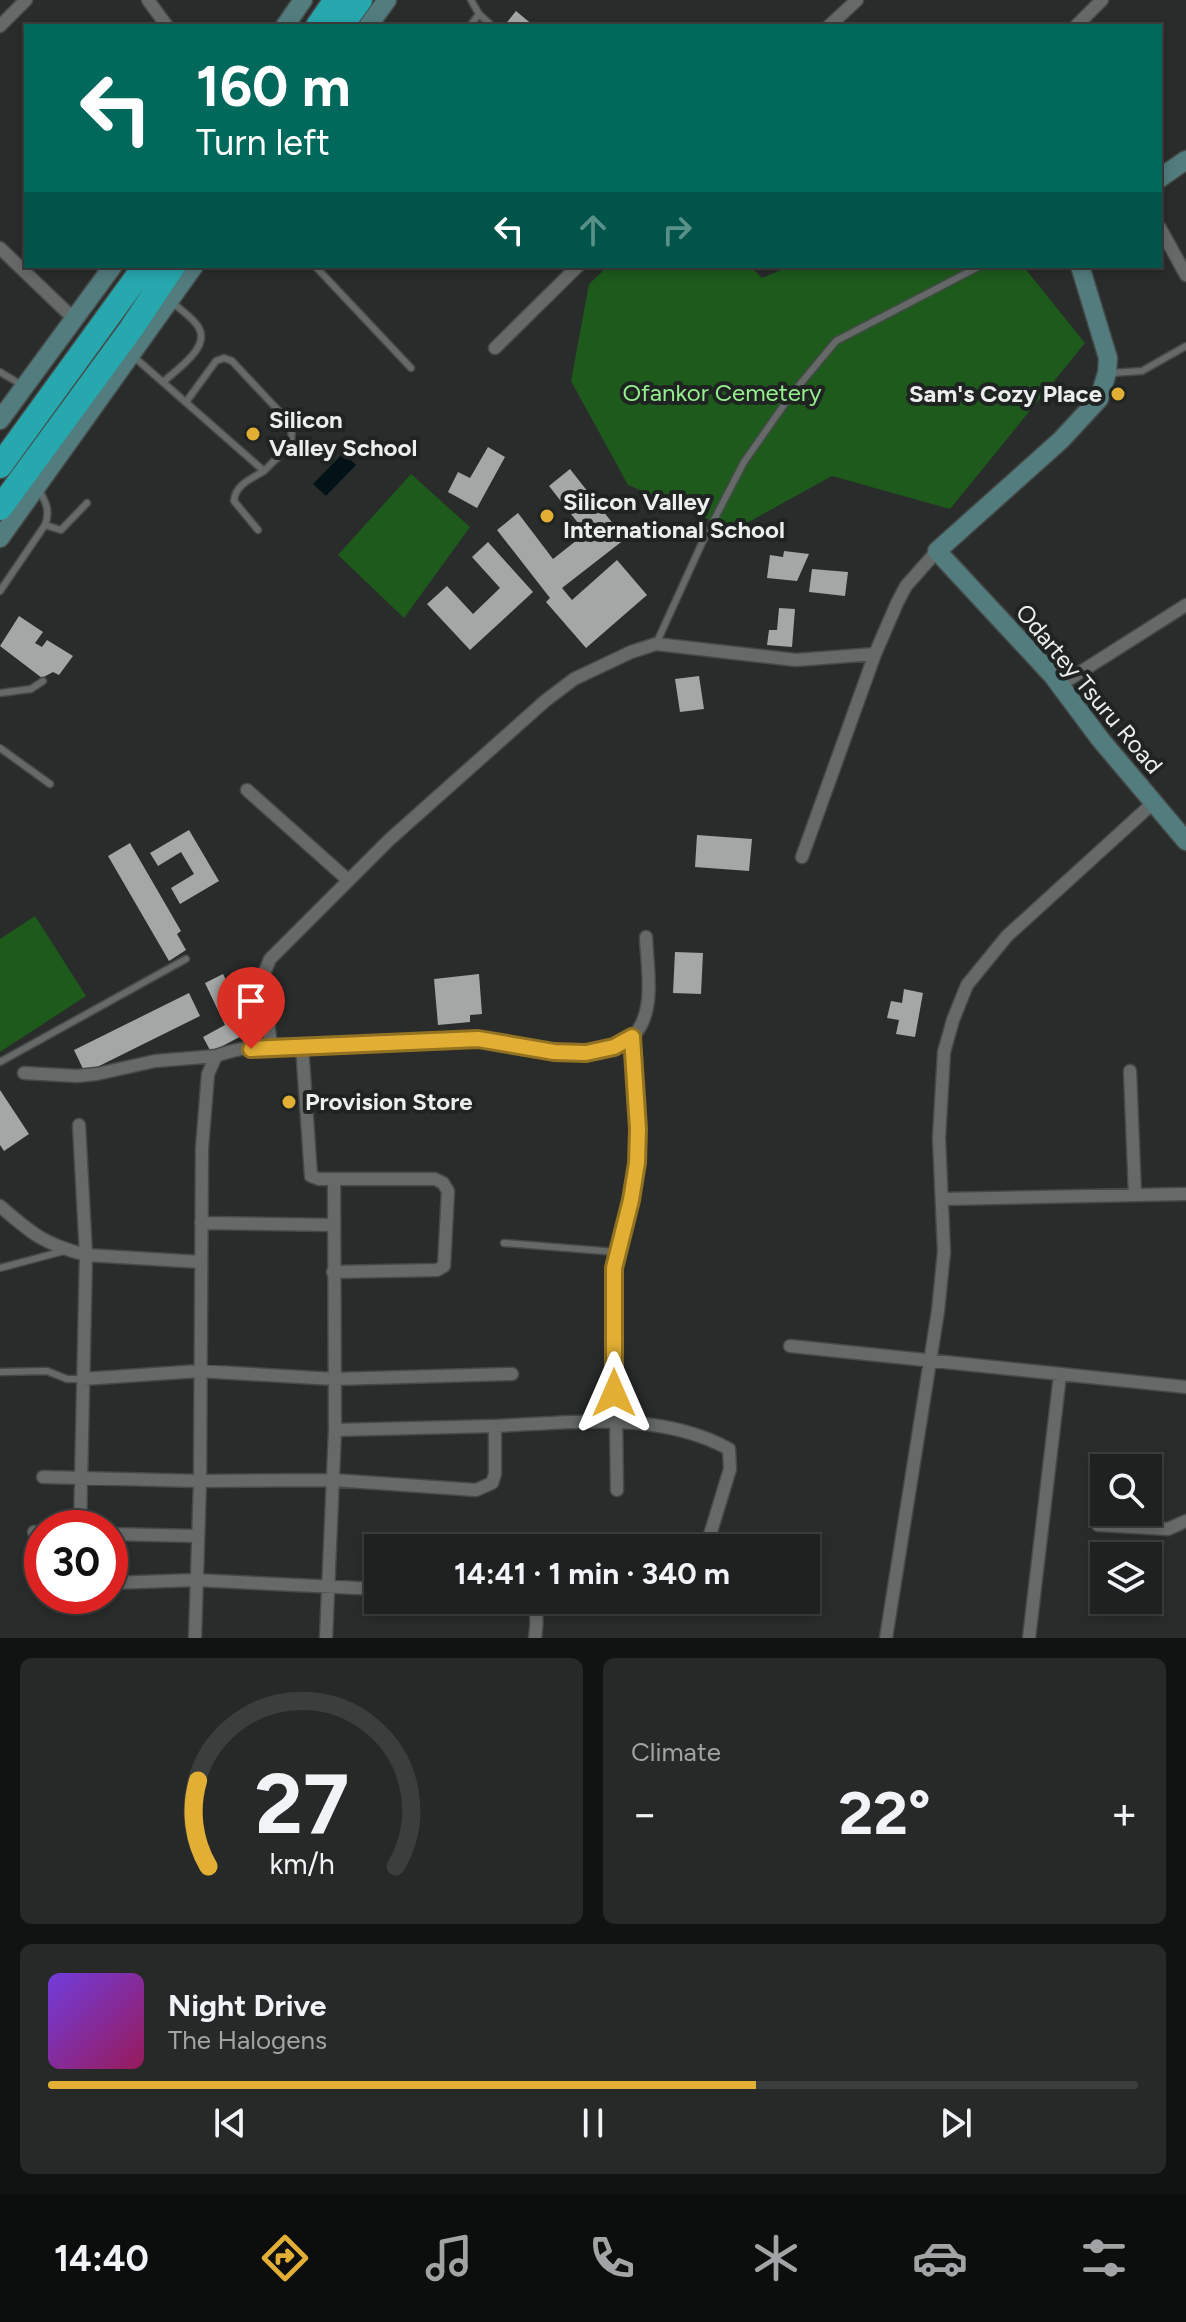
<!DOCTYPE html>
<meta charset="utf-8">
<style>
:root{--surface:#1f2120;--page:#272929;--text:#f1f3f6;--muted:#a1a3a5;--line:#3c3e3e;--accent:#e2af34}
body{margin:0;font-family:Figtree,sans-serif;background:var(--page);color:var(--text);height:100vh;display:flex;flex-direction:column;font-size:30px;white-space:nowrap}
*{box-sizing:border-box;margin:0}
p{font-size:26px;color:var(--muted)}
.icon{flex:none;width:44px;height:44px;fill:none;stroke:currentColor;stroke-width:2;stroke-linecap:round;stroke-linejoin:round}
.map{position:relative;height:1638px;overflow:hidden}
.details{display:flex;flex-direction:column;gap:20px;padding:20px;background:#111212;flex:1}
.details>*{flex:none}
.guide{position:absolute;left:24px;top:24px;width:1138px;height:244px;border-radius:0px;box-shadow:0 4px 12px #0003,0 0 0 2px var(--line);background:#00695c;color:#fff;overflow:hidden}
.fabs{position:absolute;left:1090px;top:1454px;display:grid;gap:16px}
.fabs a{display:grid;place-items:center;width:72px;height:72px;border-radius:0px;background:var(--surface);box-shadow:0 4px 12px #0003,0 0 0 2px var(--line);font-size:40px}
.speed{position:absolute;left:24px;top:1510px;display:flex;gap:16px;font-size:40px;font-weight:700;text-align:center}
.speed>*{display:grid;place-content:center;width:104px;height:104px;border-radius:50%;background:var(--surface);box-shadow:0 4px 12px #0003,0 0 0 2px var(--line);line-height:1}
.speed .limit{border:12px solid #d22;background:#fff;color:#111}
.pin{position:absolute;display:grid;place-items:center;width:68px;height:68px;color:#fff;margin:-82px -34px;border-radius:50% 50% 50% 0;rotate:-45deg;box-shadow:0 0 8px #0007}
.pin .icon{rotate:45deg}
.me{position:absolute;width:88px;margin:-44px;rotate:0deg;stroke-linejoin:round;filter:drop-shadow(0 0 6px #0008)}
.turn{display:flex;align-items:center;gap:28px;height:168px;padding:0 40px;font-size:36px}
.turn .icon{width:104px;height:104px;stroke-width:2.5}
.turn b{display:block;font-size:56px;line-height:68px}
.lanes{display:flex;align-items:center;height:76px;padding:0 40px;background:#0003;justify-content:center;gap:40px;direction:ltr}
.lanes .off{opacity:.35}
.big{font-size:60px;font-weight:700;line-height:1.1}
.details .widget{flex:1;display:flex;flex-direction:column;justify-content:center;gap:12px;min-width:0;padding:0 28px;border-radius:12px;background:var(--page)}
.details .dial{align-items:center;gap:0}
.dial svg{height:208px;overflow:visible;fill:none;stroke:var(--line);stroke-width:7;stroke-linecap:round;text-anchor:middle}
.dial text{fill:var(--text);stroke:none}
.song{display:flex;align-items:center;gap:24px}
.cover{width:96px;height:96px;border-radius:12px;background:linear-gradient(135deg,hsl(260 70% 55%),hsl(330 70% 35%))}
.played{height:8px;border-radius:4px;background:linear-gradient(90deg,var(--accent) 65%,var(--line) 65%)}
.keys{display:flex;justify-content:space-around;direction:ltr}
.heat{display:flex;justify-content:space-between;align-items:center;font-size:44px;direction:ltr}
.details .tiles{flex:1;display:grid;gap:20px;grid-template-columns:1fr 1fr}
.widget:last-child{grid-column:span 2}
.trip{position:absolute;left:364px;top:1534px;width:456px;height:80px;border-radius:0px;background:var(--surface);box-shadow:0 4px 12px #0003,0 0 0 2px var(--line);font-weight:700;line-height:80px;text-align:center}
.tabs{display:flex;height:128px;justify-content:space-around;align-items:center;background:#0c0d0d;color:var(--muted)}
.tabs .icon{width:56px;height:56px}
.tabs .on{color:var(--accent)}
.tabs b{font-size:36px;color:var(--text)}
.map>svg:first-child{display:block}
.green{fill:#1d5a1b}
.water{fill:#021217}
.building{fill:#a3a7a5}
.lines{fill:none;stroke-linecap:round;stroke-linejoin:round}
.lane-casing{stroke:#454948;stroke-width:9}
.street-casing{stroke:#454948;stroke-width:15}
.secondary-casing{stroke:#454948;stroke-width:21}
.highway-casing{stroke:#454948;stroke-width:27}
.lane{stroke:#656a69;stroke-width:6}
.street{stroke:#656a69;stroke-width:12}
.secondary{stroke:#527c7e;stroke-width:18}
.highway{stroke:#27a7ae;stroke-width:24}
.route-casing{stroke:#937222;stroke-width:20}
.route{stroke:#e2af34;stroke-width:14}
.poi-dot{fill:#e2af34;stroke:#1f2322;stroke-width:3}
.labels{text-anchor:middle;stroke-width:8;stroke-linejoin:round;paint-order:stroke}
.park-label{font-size:24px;fill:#93f08d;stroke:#1f2322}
.poi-label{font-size:24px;font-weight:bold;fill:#ebeeed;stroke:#1f2322;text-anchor:start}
.street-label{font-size:24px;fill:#ebeeed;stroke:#1f2322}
</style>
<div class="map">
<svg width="1186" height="1638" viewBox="0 0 1186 1638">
<rect width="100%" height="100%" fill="#292c2b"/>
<path class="green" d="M608,266h142l12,12 29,-12h232l62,77 -135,166 -118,-33 -98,54 -106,-45 -57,-104 18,-97z
M411,474l59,53 -66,91 -66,-63z
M35,916l51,80 -86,56v-113z"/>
<path class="water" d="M343,453l13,12 -30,31 -13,-12z"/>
<path class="building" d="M516,11l18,15h-30z
M488,447l17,10 -28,51 -29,-16 10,-20 12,6z
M570,469l55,70 -63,49 10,12 45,-40 30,35 -61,53 -40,-46 4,-4 -53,-68 21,-17 35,46 33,-26 -37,-47z
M488,542l45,50 -63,58 -43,-46 20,-18 26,28 27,-26 -28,-31z
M784,551l25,3 -12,27 -30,-3 3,-23 13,2z
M812,569l36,3 -3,24 -36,-4z
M779,608l16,1 -3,38 -25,-2 2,-15h8z
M19,616l24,16 -8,11 7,4 5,-7 26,16 -14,19 -6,-3 -11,6 -42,-32z
M699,676l5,33 -24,3 -5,-33z
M189,830l30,51 -39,23 -9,-16 23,-14 -13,-22 -23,14 -8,-13z
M697,835l55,4 -3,32 -54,-4z
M130,843l51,88 -4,3 9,16 -17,11 -61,-105z
M675,952l28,1 -2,41 -28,-1z
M223,974l28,57 -40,21 -8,-15 22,-12 -20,-42z
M479,974l3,40 -12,1v7l-32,3 -4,-46z
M904,989l19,4 -8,44 -19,-3 3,-14 -12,-2 4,-17 11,2z
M189,993l11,23 -115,57 -11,-23z
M0,1090l29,44 -25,17 -4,-6z"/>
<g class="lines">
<g class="lane-casing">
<path id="lane" d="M479,14l13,12
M470,26l9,-12 -8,-14
M315,266l96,102
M133,356l131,115c-13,8 -29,14 -30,30l24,29
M0,372l22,13
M1111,373l31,-2 44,-25
M163,382c13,-12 47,-34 36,-54 -5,-10 -20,-19 -28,-27
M186,402l30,-41 8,-3 8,3 60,64 -1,19 -27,27
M45,525l16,5 26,-27
M0,591l45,-66c6,-15 0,-24 -7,-37
M656,644l46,-101 42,-81 47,-67 45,-54 144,-75
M0,693l31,-4 12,-8
M0,748l50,36
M0,1062l186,-103
M504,1243l112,9
M0,1268l64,-17
M0,1372l47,-1 20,8h16"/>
</g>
<g class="street-casing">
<path id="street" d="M148,0l19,26
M0,26l26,-26
M829,26l28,-26
M1076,26l26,-26
M1160,228l26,47
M0,248l74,71
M495,348l83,-82
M1060,685l126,-80
M247,790l101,90
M802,857l73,-203 22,-51 9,-17 31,-35
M302,1046l9,130 8,3h116l8,4 5,8 -4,75 -7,4 -104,2
M271,1047l-8,-71 7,-17 119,-119 156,-139 29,-22 57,-27 25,-8 140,16 79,-6
M1130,1071l5,124
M24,1073l53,3 20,-2 58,-13 61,-5
M79,1125l7,130 -6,273
M943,1199l243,-5
M0,1206c32,28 44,38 86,49l115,7
M201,1223l133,2
M790,1346l396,41
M83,1379l116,-8 135,8 178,-5
M335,1430c53,-1 106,-3 159,-4 77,-3 164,-16 235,23l1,20 -24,79
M43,1477l157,4 133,-1 143,10 16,-7 3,-9v-48
M617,1490l-3,-222 17,-68 6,-37 1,-34 -6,-92
M1098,1525l70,4 18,-8
M34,1532h8
M110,1534l87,2
M110,1583l85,-3 183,9
M523,1600c17,7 14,22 12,38
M78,1602v-6
M195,1638l5,-157 2,-333 6,-74 8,-18c41,-16 101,-11 146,-12 38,-2 78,-7 116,-5 44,2 117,33 154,-2 25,-23 15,-70 14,-100
M326,1638l9,-208 -1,-251
M886,1638l52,-327 6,-59 -5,-114 5,-86 9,-32 14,-35 40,-49 145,-132
M1029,1638l31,-263"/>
</g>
<g class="secondary-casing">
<path id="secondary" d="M285,26l18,-26
M368,26l19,-26
M1160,178l26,-18
M1080,266l28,92 -1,15 -8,26 -38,41 -124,111 116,125 47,63 86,102
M0,420l113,-154
M0,538l194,-272"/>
</g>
<g class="highway-casing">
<path id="highway" d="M318,26l18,-26
M341,26l19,-26
M0,466l145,-200
M0,508l131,-179 42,-63"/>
</g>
<use href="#lane" class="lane"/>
<use href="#street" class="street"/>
<use href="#secondary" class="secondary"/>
<use href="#highway" class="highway"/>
</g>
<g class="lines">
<g class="route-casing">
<path id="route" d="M251,1049l227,-10 76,13 32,1 28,-6 18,-10 6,92 -1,34 -6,37 -17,68v125"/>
</g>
<use href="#route" class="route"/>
</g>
<g class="poi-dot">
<circle cx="1118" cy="394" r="8"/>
<circle cx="253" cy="434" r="8"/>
<circle cx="547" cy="516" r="8"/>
<circle cx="289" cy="1102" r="8"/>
</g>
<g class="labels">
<g class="park-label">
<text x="722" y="401">Ofankor Cemetery</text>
</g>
<g class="poi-label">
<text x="1102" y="402" text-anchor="end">Sam's Cozy Place</text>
<text x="269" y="428">Silicon<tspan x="269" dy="28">Valley School</tspan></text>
<text x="563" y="510">Silicon Valley<tspan x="563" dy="28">International School</tspan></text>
<text x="305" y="1110">Provision Store</text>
</g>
<g class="street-label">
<text transform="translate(1089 689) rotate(50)" y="8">Odartey Tsuru Road</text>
</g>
</g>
</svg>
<div class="fabs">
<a><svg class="icon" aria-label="search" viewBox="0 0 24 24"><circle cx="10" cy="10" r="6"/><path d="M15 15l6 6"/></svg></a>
<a><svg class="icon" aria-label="layers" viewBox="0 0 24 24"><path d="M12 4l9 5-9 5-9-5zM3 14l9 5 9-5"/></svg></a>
</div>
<div class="speed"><div class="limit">30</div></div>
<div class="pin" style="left:251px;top:1049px;background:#d93025"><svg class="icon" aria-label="arrive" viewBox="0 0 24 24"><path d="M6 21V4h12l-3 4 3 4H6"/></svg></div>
<svg class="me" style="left:614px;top:1393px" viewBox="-20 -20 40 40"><path d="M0-17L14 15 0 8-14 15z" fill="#e2af34" stroke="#fff" stroke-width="4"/></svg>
<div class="trip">14:41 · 1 min · 340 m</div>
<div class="guide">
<div class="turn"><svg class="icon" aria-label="left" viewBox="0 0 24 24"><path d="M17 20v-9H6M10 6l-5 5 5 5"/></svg><div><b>160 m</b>Turn left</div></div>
<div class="lanes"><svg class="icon" aria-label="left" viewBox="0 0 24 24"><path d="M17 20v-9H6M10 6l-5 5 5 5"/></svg><svg class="icon off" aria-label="ahead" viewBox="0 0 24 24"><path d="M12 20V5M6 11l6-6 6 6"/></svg><svg class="icon off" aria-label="right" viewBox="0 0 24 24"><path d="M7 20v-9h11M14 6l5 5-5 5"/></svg></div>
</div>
</div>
<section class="details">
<div class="tiles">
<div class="widget dial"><svg viewBox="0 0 100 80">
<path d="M14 69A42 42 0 1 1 86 69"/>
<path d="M14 69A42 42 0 0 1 10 36" stroke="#e2af34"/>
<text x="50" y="56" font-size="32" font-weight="700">27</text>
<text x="50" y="72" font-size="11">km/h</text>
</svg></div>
<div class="widget"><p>Climate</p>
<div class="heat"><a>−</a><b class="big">22°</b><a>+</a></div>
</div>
<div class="widget">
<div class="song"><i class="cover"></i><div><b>Night Drive</b><p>The Halogens</p></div></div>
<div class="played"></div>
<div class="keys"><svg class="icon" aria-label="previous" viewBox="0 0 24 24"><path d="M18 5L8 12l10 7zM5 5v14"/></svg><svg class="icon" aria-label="pause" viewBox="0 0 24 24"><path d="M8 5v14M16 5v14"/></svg><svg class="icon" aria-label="next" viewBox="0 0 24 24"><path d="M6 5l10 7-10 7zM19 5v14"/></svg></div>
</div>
</div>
</section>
<nav class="tabs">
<b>14:40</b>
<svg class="icon on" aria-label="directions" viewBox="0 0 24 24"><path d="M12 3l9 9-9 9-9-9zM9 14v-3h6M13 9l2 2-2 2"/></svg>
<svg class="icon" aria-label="music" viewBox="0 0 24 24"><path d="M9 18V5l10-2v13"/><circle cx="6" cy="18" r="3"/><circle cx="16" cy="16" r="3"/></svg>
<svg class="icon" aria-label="phone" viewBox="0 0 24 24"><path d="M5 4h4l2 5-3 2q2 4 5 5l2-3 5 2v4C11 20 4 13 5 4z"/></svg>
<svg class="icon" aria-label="climate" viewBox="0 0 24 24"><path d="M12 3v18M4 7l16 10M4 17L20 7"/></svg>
<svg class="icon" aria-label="car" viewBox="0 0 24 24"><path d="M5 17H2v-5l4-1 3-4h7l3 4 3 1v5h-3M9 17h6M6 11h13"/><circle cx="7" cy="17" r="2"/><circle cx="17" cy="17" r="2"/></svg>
<svg class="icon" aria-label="filters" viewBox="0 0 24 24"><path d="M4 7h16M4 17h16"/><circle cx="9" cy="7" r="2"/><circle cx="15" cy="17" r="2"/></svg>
</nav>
